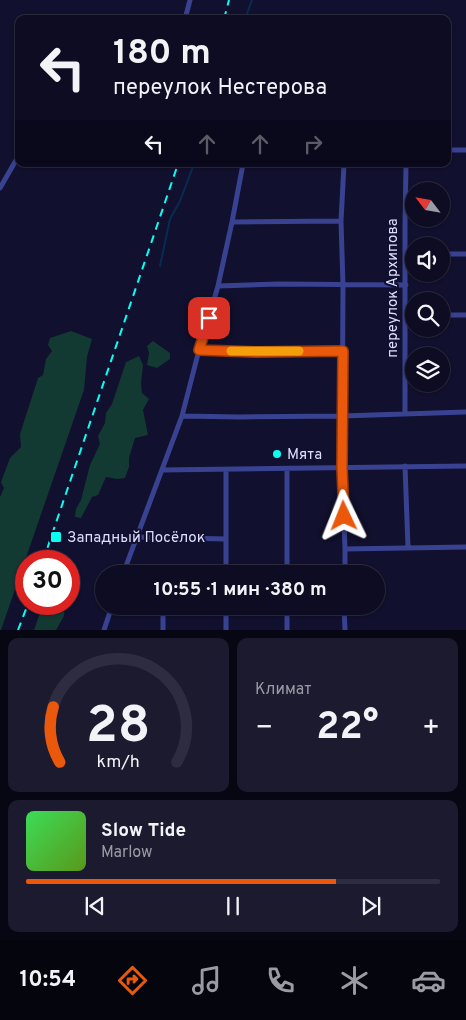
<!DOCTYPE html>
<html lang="ru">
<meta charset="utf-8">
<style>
:root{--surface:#0d0c22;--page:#1b1a2f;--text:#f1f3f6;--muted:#9a9ba5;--line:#2d2c40;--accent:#ea580c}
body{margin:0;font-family:Overpass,sans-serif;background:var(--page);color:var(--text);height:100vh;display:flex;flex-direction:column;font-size:19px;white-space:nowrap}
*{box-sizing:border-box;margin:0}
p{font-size:16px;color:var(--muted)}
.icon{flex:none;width:28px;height:28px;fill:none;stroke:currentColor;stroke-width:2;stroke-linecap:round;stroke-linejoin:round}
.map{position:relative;height:630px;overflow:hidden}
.panel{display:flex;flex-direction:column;gap:8px;padding:8px;background:#070713;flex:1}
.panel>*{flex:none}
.hud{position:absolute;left:15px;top:15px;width:436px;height:152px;border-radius:10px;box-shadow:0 1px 4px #0004,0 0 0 1px var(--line);background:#0d0c22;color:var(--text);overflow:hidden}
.needle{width:32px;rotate:301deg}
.controls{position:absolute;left:405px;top:182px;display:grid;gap:10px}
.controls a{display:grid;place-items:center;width:45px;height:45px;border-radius:50%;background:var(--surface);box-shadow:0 1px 4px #0004,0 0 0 1px var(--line);font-size:25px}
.speed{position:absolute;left:15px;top:550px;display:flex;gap:10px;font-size:25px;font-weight:700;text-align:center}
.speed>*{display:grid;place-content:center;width:65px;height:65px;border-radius:50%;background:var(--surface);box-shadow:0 1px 4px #0004,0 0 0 1px var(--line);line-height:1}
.speed .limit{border:8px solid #d22;background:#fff;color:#111}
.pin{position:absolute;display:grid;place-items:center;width:42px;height:42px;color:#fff;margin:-21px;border-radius:10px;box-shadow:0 2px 8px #0006}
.me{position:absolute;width:55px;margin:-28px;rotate:358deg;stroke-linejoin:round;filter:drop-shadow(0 0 4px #0008)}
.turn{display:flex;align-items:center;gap:18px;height:105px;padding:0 15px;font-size:22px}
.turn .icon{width:65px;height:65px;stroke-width:2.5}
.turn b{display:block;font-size:35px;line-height:42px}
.lanes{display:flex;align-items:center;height:48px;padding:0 15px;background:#0003;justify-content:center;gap:25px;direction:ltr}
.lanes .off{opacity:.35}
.big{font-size:38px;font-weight:700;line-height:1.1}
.panel .card{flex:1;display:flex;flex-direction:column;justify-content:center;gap:8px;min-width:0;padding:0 18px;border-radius:10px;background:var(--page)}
.panel .dial{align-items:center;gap:0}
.dial svg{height:130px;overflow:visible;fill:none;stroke:var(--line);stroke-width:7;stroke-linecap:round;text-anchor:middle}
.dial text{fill:var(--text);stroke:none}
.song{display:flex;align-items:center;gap:15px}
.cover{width:60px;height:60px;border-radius:8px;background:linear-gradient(135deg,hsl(130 70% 55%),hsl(90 70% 35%))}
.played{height:5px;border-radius:2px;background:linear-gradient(90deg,var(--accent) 75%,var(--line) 75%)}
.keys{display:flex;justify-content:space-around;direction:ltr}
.heat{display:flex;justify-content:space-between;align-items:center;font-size:28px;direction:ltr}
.panel .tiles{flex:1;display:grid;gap:8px;grid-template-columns:1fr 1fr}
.card:last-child{grid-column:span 2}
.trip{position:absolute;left:95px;top:565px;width:290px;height:50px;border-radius:25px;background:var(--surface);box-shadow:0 1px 4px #0004,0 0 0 1px var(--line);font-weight:700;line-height:50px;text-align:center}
.menu{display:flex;height:80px;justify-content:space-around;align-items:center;background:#05050e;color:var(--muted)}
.menu .icon{width:35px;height:35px}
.menu .active{color:var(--accent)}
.menu b{font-size:22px;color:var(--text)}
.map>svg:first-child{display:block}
.green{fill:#123932}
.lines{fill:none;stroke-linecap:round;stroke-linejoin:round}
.stream{stroke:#072c50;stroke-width:2}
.street{stroke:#384290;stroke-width:5}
.rail{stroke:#09fff3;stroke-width:2;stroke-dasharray:8 6;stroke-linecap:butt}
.route-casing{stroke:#983908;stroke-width:12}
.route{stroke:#ea580c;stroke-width:9}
.slow{stroke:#f59e0b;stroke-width:9}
.poi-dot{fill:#09fff3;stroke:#11102e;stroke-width:2}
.labels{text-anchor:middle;stroke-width:4;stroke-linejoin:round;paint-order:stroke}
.street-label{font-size:15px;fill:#dddeff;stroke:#11102e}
.poi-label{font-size:15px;fill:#dddeff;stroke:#11102e;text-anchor:start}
</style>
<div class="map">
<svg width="466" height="630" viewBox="0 0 466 630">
<rect width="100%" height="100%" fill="#11102e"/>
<path class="green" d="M71,331l21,8 -5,18 -3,33 -83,240h-1v-133l4,-9 -3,-6 9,-24 11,-11 -1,-13 18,-56 5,-3 3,-16 6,-8 -4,-6 2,-7z
M153,341l17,12v6l-13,9 -10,-3 2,-12 -2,-7z
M139,356l4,9 -2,18 1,10 7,6 -6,11 5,25 -13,3 -6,20v9l-4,11 -8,1 -11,-2 -8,18 -6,2 -11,21 -6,-1 1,-8 5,-9 9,-35 10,-21 -2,-8 7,-13 1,-10 6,-9 14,-42z
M43,604h22l-1,12 -8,14h-22z"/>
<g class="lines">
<path class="stream" d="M245,19l7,-19
M160,266l10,-47 10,-18 14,-37"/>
<path class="street" d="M185,19l5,-19
M448,150h18
M344,164l-3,57 2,64 -1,182 3,82v25
M0,188l19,-33
M232,222l109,-1
M405,254h9
M441,254h25
M218,286l60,-2 128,1
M441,315h25
M405,316h9
M199,350l57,2 87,-1
M405,413v-188l1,-61
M182,416l57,1 103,-1 124,-4
M405,466l3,81
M287,469v105
M162,470l304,-4
M226,470v104
M137,537l89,2
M345,549l121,-2
M123,574l59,-158 17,-66 19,-64 14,-64 11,-58
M226,606v24
M287,606v24
M344,606l1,24
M104,630l8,-24
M163,630v-24"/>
<path class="rail" d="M224,19l5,-19
M43,561l135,-397
M18,630l10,-26"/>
</g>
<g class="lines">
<g class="route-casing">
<path id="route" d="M209,318l-10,32 57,2 87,-1 -1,116 2,49"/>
</g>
<use href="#route" class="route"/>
<path class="slow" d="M231,351h68"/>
</g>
<g class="poi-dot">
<circle cx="277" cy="454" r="5"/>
<rect x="50" y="531" width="12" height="12" rx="2.5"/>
</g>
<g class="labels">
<g class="street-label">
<text transform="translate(392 288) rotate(-90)" y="5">переулок Архипова</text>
</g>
<g class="poi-label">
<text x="287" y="459">Мята</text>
<text x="67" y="542">Западный Посёлок</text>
</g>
</g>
</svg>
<div class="controls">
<a><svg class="needle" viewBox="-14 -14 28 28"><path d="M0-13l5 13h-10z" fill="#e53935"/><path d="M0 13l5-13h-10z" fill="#9a9ba5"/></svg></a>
<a><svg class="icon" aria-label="sound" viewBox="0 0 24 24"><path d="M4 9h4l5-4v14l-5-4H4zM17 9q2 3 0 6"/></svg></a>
<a><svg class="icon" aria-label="search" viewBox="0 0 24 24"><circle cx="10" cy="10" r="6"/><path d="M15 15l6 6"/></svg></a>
<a><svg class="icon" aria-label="layers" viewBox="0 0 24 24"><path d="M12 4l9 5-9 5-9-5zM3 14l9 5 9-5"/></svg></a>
</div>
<div class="speed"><div class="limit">30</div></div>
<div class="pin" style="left:209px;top:318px;background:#d93025"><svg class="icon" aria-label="arrive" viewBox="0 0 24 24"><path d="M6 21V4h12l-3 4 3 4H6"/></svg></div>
<svg class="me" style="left:344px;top:516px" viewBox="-20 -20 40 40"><path d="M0-17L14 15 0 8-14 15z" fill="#ea580c" stroke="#fff" stroke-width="4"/></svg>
<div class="trip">10:55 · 1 мин · 380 m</div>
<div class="hud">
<div class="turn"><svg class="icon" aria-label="left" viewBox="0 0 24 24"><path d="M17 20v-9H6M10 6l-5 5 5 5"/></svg><div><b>180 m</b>переулок Нестерова</div></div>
<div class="lanes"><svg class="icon" aria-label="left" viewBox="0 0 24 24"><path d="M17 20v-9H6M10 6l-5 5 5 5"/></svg><svg class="icon off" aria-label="ahead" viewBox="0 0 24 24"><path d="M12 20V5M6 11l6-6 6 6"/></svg><svg class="icon off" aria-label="ahead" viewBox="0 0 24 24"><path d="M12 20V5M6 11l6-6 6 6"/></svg><svg class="icon off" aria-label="right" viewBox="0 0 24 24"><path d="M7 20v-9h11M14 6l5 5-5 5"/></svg></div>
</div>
</div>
<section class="panel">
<div class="tiles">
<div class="card dial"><svg viewBox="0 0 100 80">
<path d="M14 69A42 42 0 1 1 86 69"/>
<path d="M14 69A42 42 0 0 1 10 35" stroke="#ea580c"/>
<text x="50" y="56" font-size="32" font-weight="700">28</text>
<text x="50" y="72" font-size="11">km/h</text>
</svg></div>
<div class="card"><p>Климат</p>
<div class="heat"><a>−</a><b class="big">22°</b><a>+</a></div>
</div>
<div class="card">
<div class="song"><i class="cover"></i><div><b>Slow Tide</b><p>Marlow</p></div></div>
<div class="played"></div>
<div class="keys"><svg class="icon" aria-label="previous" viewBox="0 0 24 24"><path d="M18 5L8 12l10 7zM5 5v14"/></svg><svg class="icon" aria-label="pause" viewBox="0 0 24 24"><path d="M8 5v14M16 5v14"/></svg><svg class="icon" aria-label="next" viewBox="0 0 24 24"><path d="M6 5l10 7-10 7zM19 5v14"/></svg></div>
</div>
</div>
</section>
<nav class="menu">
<b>10:54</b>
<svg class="icon active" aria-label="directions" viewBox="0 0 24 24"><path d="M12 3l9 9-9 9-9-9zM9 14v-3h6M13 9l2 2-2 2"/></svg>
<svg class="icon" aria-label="music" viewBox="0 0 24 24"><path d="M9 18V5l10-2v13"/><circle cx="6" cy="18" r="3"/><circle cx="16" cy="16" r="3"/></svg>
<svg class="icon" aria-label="phone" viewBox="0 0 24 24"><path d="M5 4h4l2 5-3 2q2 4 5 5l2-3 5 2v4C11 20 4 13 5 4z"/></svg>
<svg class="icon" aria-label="climate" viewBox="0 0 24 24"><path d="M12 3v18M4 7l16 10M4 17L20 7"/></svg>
<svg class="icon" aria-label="car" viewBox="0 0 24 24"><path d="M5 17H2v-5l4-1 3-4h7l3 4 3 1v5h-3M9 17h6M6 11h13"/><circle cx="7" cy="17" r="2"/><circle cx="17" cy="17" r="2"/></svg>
</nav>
